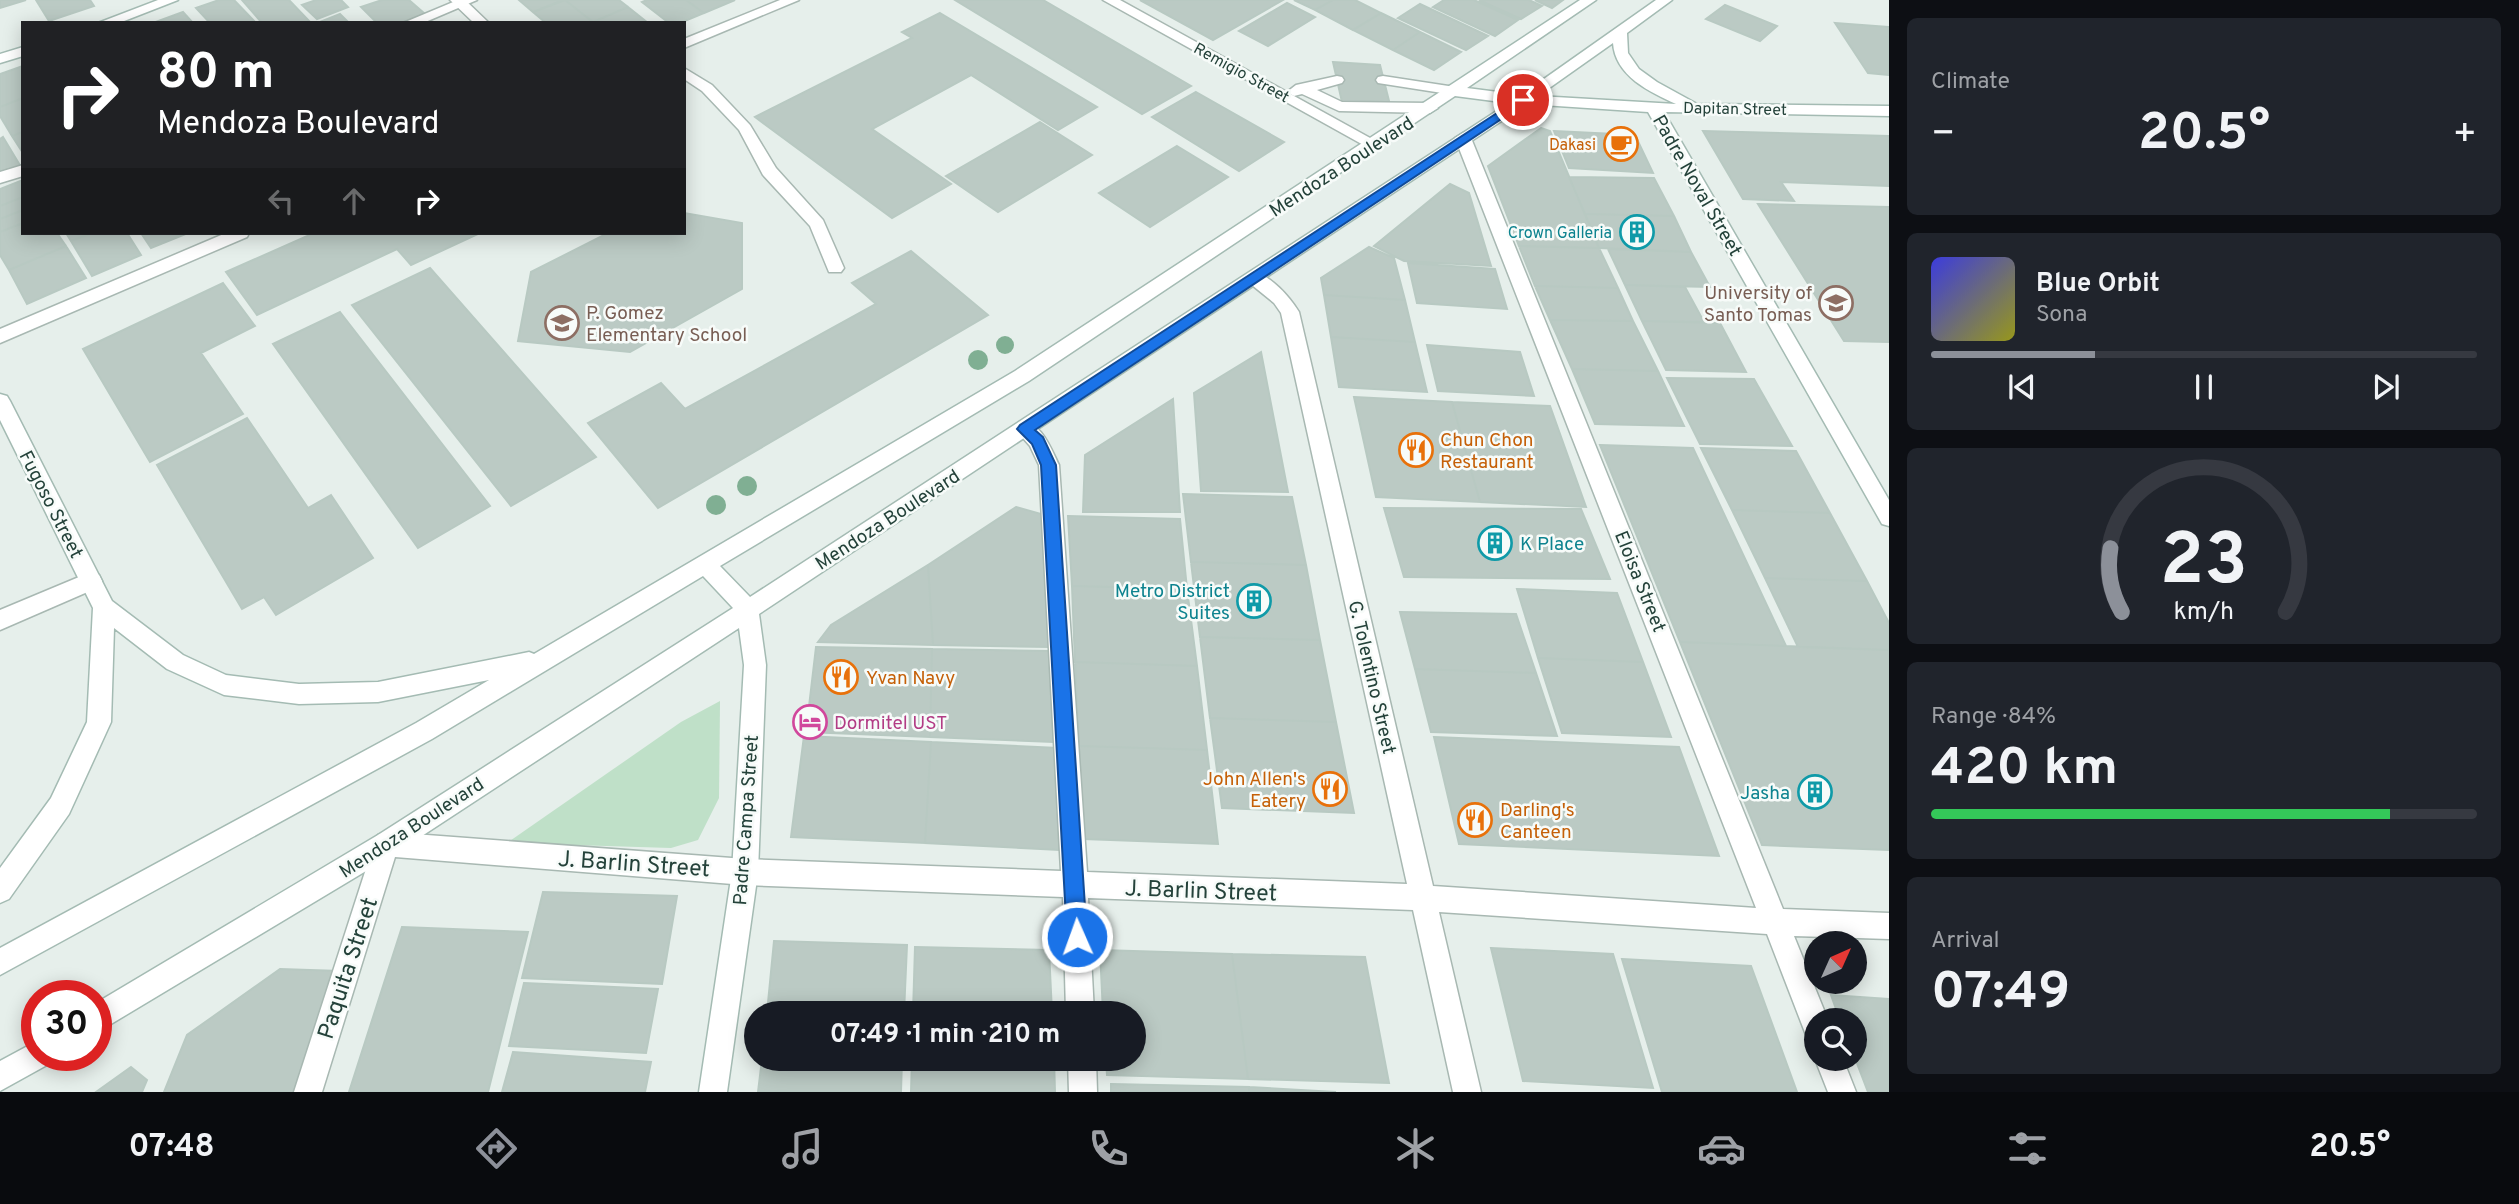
<!DOCTYPE html>
<meta charset="utf-8">
<style>
:root{--surface:#171b24;--page:#20242c;--text:#f1f3f6;--muted:#9ea1a6;--line:#363941;--accent:#8c9099}
body{margin:0;font-family:Overpass,sans-serif;background:var(--page);color:var(--text);height:100vh;display:flex;flex-direction:column;font-size:26px;white-space:nowrap}
*{box-sizing:border-box;margin:0}
p{font-size:23px;color:var(--muted)}
.icon{flex:none;width:38px;height:38px;fill:none;stroke:currentColor;stroke-width:2;stroke-linecap:round;stroke-linejoin:round}
.map{position:relative;flex:1;overflow:hidden}
.drawer{display:flex;flex-direction:column;gap:18px;padding:18px;background:#0d0f14;width:630px}
.drawer>*{flex:none}
.top-card{position:absolute;left:21px;top:21px;width:665px;height:214px;border-radius:0px;box-shadow:0 4px 18px #0003;background:#202124;color:#fff;overflow:hidden}
.needle{width:46px;rotate:45deg}
.tools{position:absolute;left:1804px;top:931px;display:grid;gap:14px}
.tools a{display:grid;place-items:center;width:63px;height:63px;border-radius:50%;background:var(--surface);box-shadow:0 4px 18px #0003;font-size:35px}
.speed{position:absolute;left:21px;top:980px;display:flex;gap:14px;font-size:35px;font-weight:700;text-align:center}
.speed>*{display:grid;place-content:center;width:91px;height:91px;border-radius:50%;background:var(--surface);box-shadow:0 4px 18px #0003;line-height:1}
.speed .limit{border:10px solid #d22;background:#fff;color:#111}
.pin{position:absolute;display:grid;place-items:center;width:60px;height:60px;color:#fff;margin:-30px;border:4px solid #fff;border-radius:50%;box-shadow:0 2px 7px #0007}
.me{position:absolute;width:77px;margin:-38px;rotate:358deg;stroke-linejoin:round;filter:drop-shadow(0 0 5px #0008)}
.turn{display:flex;align-items:center;gap:24px;height:147px;padding:0 21px;font-size:32px}
.turn .icon{width:91px;height:91px;stroke-width:2.5}
.turn b{display:block;font-size:49px;line-height:60px}
.lanes{display:flex;align-items:center;height:66px;padding:0 21px;background:#0003;justify-content:center;gap:35px;direction:ltr}
.lanes .off{opacity:.35}
.big{font-size:52px;font-weight:700;line-height:1.1}
.drawer .tile{flex:1;display:flex;flex-direction:column;justify-content:center;gap:10px;min-width:0;padding:0 24px;border-radius:10px;background:var(--page)}
.drawer .dial{align-items:center;gap:0}
.dial svg{height:182px;overflow:visible;fill:none;stroke:var(--line);stroke-width:7;stroke-linecap:round;text-anchor:middle}
.dial text{fill:var(--text);stroke:none}
.song{display:flex;align-items:center;gap:21px}
.cover{width:84px;height:84px;border-radius:10px;background:linear-gradient(135deg,hsl(240 70% 55%),hsl(60 70% 35%))}
.played{height:7px;border-radius:4px;background:linear-gradient(90deg,var(--accent) 30%,var(--line) 30%)}
.keys{display:flex;justify-content:space-around;direction:ltr}
.heat{display:flex;justify-content:space-between;align-items:center;font-size:38px;direction:ltr}
.charge{height:10px;border-radius:5px;background:linear-gradient(90deg,#34c759 84%,var(--line) 0)}
.trip{position:absolute;left:744px;top:1001px;width:402px;height:70px;border-radius:35px;background:var(--surface);box-shadow:0 4px 18px #0003;font-weight:700;line-height:70px;text-align:center}
.tab-bar{display:flex;height:112px;justify-content:space-around;align-items:center;background:#090b0e;color:var(--muted)}
.tab-bar .icon{width:49px;height:49px}
.tab-bar .active{color:var(--accent)}
.tab-bar b{font-size:32px;color:var(--text)}
main{display:flex;flex:1;min-height:0}
.map>svg:first-child{display:block}
.green{fill:#bfe0c8}
.building{fill:#bbcac4;stroke:#b8c9c2;stroke-width:2}
.lines{fill:none;stroke-linecap:round;stroke-linejoin:round}
.lane-casing{stroke:#a8b8b2;stroke-width:3}
.street-casing{stroke:#a8b8b2;stroke-width:3}
.secondary-casing{stroke:#a4bbb3;stroke-width:3}
.lane{fill:#fff;fill-rule:evenodd}
.street{fill:#fff;fill-rule:evenodd}
.secondary{fill:#fff;fill-rule:evenodd}
.tree{fill:#80af93}
.route{fill:#1a73e8;stroke:#114b97;stroke-width:2}
.labels{text-anchor:middle;stroke-width:5;stroke-linejoin:round;paint-order:stroke}
.far-street-label{font-size:16px;fill:#24423a;stroke:#f7fbf9}
.far-food-label{font-size:16px;fill:#c56008;stroke:#f7fbf9;text-anchor:end}
.far-culture-label{font-size:16px;fill:#0d838f;stroke:#f7fbf9;text-anchor:end}
.street-label{font-size:19px;fill:#24423a;stroke:#f7fbf9}
.education-label{font-size:19px;fill:#785e54;stroke:#f7fbf9;text-anchor:end}
.food-label{font-size:19px;fill:#c56008;stroke:#f7fbf9;text-anchor:start}
.culture-label{font-size:19px;fill:#0d838f;stroke:#f7fbf9;text-anchor:end}
.hotel-label{font-size:19px;fill:#b23c85;stroke:#f7fbf9;text-anchor:start}
.near-street-label{font-size:23px;fill:#24423a;stroke:#f7fbf9}
</style>
<main>
<div class="map">
<svg width="1889" height="1092" viewBox="0 0 1889 1092">
<rect width="100%" height="100%" fill="#e6efeb"/>
<path class="green" d="M720,701l-1,97 -21,42 -27,8 -164,-5 174,-121z"/>
<path class="building" d="M0,0h26l-26,8z
M36,0h54l4,6 -45,15z
M219,0h15l22,23h-46l-14,-15z
M242,0h47l22,23h-49z
M316,0h25l7,7 -31,12 -15,-14z
M382,0h27l16,14 -23,9h-25l-16,-16z
M519,0h44l-30,12z
M565,0l28,22 -47,1 -13,-11z
M565,0h54l9,7 -35,15z
M647,0h39l18,13 -24,10h-11l-27,-21z
M686,0h49l-31,13z
M955,0h88l148,86 -49,28z
M1140,0h143l-70,40z
M1294,0h39l-18,10z
M1333,0h22l26,13 -28,17 -38,-20z
M1444,0h30l44,20 -23,16 -62,-29z
M1479,0h50l13,6 -21,13z
M1535,0h28l-11,8z
M1287,3l28,14 -47,29 -29,-15z
M1420,4l68,32 -22,14 -68,-32z
M1725,5l52,21 -17,15 -54,-22z
M628,7l20,16 -55,-1z
M183,12l10,11h-40z
M940,13l157,94 -39,23 -87,-55 -99,54 79,55 -59,34 -137,-101 157,-79 -10,-6z
M1381,13l39,19 -27,18 -40,-20z
M340,14l9,9 -29,-1z
M1835,23l54,4v48l-21,-2z
M1420,32l41,20 -27,18 -41,-20z
M1333,62l47,3 10,40 -48,-3z
M23,66v32l-23,9v-33z
M1196,92l88,50 -45,29 -87,-54z
M23,98v34l-11,4 -12,-20v-9z
M1040,122l52,33 -94,57 -52,-36z
M1541,128l9,3 49,117 -80,-2 -31,-80z
M1554,131l81,4 18,38 -84,-5z
M1703,131l186,5v50l-108,-4 13,19 -51,-2z
M23,132v21l-11,-17z
M3,137l18,30 -21,8v-36z
M1177,146l51,31 -78,50 -51,-34z
M1569,177l85,1 20,38 -89,-2z
M23,180v17l-23,9v-17z
M1450,184l19,9 22,73 -87,-5 -30,-15z
M23,197v13l-23,9v-13z
M1758,204l131,3v135l-45,-1z
M23,210v13l-23,9v-13z
M684,213l58,10v66l-112,63 -112,-11 13,-69 77,-39h76z
M1585,214l89,2 17,36 -92,-4z
M23,223v10h34l9,13 -57,24 -9,-15v-23z
M66,233h26l-21,8z
M92,233h35l14,22 -49,21 -21,-35z
M141,233h47l-37,15z
M314,233h163l1,1 -67,31 -14,-16 -140,66 -31,-43z
M66,246l20,32 -59,26 -18,-34z
M1519,246l80,2 19,40 -83,-2z
M1369,247l25,11 11,42 -81,-5 -3,-17z
M1608,249l83,3 19,35 -85,-2z
M911,251l77,64 -330,193 -70,-85 73,-40 24,26 191,-105 -24,-21z
M1408,263l87,6 12,40 -90,-6z
M430,268l166,189 -85,49 -159,-201z
M223,283l32,43 -54,27 42,61 -93,48 -67,-113z
M1625,285l60,2 19,35 -62,-1z
M1535,286l83,2 15,33 -83,-1z
M1324,295l81,5 10,42 -84,-5z
M340,312l150,194 -72,42 -145,-204z
M1550,320l83,1 25,50 -86,-2z
M1642,321l78,2 26,49 -80,-2z
M1331,337l84,5 12,50 -88,-5z
M1427,345l93,7 14,44 -96,-5z
M1261,352l27,140 -87,-1 -7,-98z
M1572,369l86,2 26,55 -89,-2z
M1667,378l87,1 38,67 -92,-2z
M1354,397l98,5 28,100 -104,-5z
M1173,399l7,113h-97l2,-57z
M1452,402l98,4 36,101 -106,-5z
M247,418l61,90 23,-13 42,63 -97,57 -12,-18 -22,12 -85,-144z
M1600,445l93,3 93,198 -106,-4z
M1701,448l95,3 34,62 -98,-3z
M1183,494l109,3 14,68 -115,-3z
M1016,507l25,7 8,133 -116,-2 -5,-80z
M1384,508l197,1 29,70 -206,-2z
M1732,510l98,3 37,68 -102,-3z
M1068,516l112,3 7,70 -115,-3z
M1191,562l115,3 14,75 -120,-3z
M928,565l5,80 -115,-3 13,-17z
M1765,578l102,3 22,42v27l-91,-3z
M1072,586l115,3 10,77 -122,-4z
M1517,589l100,4 26,69 -105,-4z
M1400,612l116,2 20,59 -121,-4z
M1200,637l120,3 16,82 -126,-4z
M1680,642l209,8v200l-127,-5z
M816,647l116,2 -2,88 -124,-5z
M932,649l117,2 4,91 -123,-5z
M1538,658l105,4 28,75 -109,-4z
M1075,662l122,4 10,84 -128,-4z
M1415,669l121,4 21,63 -126,-4z
M1210,718l126,4 18,91 -132,-5z
M804,736l127,6 -6,101 -134,-6z
M1434,737l245,10 40,109 -260,-12z
M931,742l127,6 1,102 -134,-7z
M1079,746l128,4 11,94 -134,-5z
M543,892l134,4 -15,88 -140,-6z
M402,927l126,5 -40,160h-139z
M774,941l133,4 -3,68h-137z
M915,947l134,3 3,63h-139z
M1491,948l122,6 40,134 -130,-7z
M1100,950l132,4 16,125 -141,-4 -1,-16h28v-46h-31z
M1232,954l133,3 24,126 -141,-4z
M1622,959l129,7 46,126h-135z
M280,969l59,2 -40,121h-135l23,-57z
M524,983l134,6 -12,64 -137,-7z
M1831,995l58,4v93h-21l-13,-34v-38h-15z
M513,1052l138,10 -6,30h-143z
M762,1059h140l-1,33h-143z
M912,1059h142l1,33h-144z
M131,1067l16,13 -5,12h-46z
M1111,1084l138,3v5h-138z
M1249,1087l87,5h-87z"/>
<g class="lines">
<g class="lane-casing">
<path id="lane" d="M458,0h19l-54,23h-20z
M684,68l28,17 38,40 26,43 47,52 21,48 -3,4h-12l-19,-46 -47,-51 -24,-45 -37,-39 -18,-12z
M1337,76l5,1 2,3 -2,3 -25,7 25,12 88,1 8,5 -8,5 -91,-2 -37,-17 -8,2 -7,-4 9,-7z
M1383,76l72,11 7,4 -7,4 -77,-12 -2,-3 2,-3z
M23,165v11l-23,7v-11z
M91,572l8,3 3,6 -3,6 -99,43v-20z"/>
</g>
<g class="street-casing">
<path id="street" d="M450,0h15l24,23h-15z
M780,0h19l-115,48v-9z
M1103,0h17l261,144 -8,5 -6,-2z
M1463,133l8,5 312,771 106,4v26l-95,-3 34,84h-12v19l-10,-4 -39,-101 -328,-22 42,180h-28l-40,-182 -325,-12 6,115h-28l-3,-116 -318,-12 -350,-28 -73,235h-28l80,-248 4,-9 9,-3 358,27 316,12 -22,-406 -9,-19 -15,-17 3,-5c22,-7 33,25 41,41l28,407 320,12 -126,-571 -7,-10 -27,-22 -3,-4 9,-6c18,5 36,25 46,41l134,574 323,22 -301,-770z
M226,233h23l-2,4 -247,106v-14z
M1816,1056v3h27l13,33h-28l-13,-33z
M1068,1059h28l1,33h-28z"/>
</g>
<g class="secondary-casing">
<path id="secondary" d="M158,0h20l-59,23h-21z
M1580,0h16l-129,88 54,7 135,-95h16l-45,33 1,20 11,16 18,13 40,22 192,2v10l-225,-4 225,388v26l-7,-2 -234,-412 -121,-8 -768,510 7,51 -8,207 -31,220h-28l33,-220 12,-207 -5,-37 -343,225 -300,180v-30l282,-168 355,-227 -30,-32 -271,163 -432,236v-27l416,-225 73,-43 -111,22 -79,2 -75,-9 -57,-26 -53,-41 -3,94 -42,92 -60,85 -9,4v-35l51,-70 36,-76 6,-114 -93,-188v-26l7,2 3,5 102,200 71,54 43,20 73,9 79,-2 151,-30 5,2 481,-283zM1613,43c2,33 37,49 63,61l-138,-8zM1455,96l54,7 -759,494 -30,-31 309,-185z
M23,47v9l-23,7v-9z
M37,1041v14h14l-4,10 -47,26v-30z"/>
</g>
<use href="#lane" class="lane"/>
<use href="#street" class="street"/>
<use href="#secondary" class="secondary"/>
</g>
<g class="tree">
<circle cx="1005" cy="345" r="9"/>
<circle cx="978" cy="360" r="10"/>
<circle cx="747" cy="486" r="10"/>
<circle cx="716" cy="505" r="10"/>
</g>
<path class="route" d="M1523,96l4,1v5l-492,328 8,7 13,28 31,472 -3,7 -7,3 -7,-3 -3,-7 -26,-472 -9,-21 -15,-15 3,-4z"/>
<defs>
<g id="cafe-ring" transform="scale(1.75)"><circle r="9.5" fill="#f7fbf9" stroke="#e8710a" stroke-width="1.5"/><path d="M-5.5-4.5H6V0H3Q3 3.5 0 3.5H-2.5Q-5.5 3.5-5.5 0ZM3-3.2v2h1.7v-2ZM-6 4.5H4V6H-6Z" fill="#e8710a"/></g>
<g id="building-ring" transform="scale(1.75)"><circle r="9.5" fill="#f7fbf9" stroke="#0f9aa8" stroke-width="1.5"/><path d="M-4-6H4V6H1V3H-1V6H-4ZM-2.5-4.3h1.7v1.8h-1.7ZM.8-4.3h1.7v1.8H.8ZM-2.5-1h1.7V.8h-1.7ZM.8-1h1.7V.8H.8Z" fill="#0f9aa8"/></g>
<g id="university-ring" transform="scale(1.75)"><circle r="9.5" fill="#f7fbf9" stroke="#8d6e63" stroke-width="1.5"/><path d="M0-5L7-2L0 1L-7-2ZM-4 1L0 2.5L4 1V4Q0 6-4 4Z" fill="#8d6e63"/></g>
<g id="school-ring" transform="scale(1.75)"><circle r="9.5" fill="#f7fbf9" stroke="#8d6e63" stroke-width="1.5"/><path d="M0-5L7-2L0 1L-7-2ZM-4 1L0 2.5L4 1V4Q0 6-4 4Z" fill="#8d6e63"/></g>
<g id="restaurant-ring" transform="scale(1.75)"><circle r="9.5" fill="#f7fbf9" stroke="#e8710a" stroke-width="1.5"/><path d="M-5-6h1v4h1v-4h1v4h1v-4h1v5L-1.5 .5V6h-2V.5L-5-1ZM5-6V6H3V1.5H1.5Q1.5-4 5-6Z" fill="#e8710a"/></g>
<g id="hotel-ring" transform="scale(1.75)"><circle r="9.5" fill="#f7fbf9" stroke="#d1479c" stroke-width="1.5"/><path d="M-6-4.5h1.5V1H6V5H4.5V3h-9V5H-6ZM-4 0a1.8 1.8 0 1 1 3.6 0ZM.5 0V-2.5h3Q6-2.5 6 0Z" fill="#d1479c"/></g>
</defs>
<g fill-rule="evenodd">
<use href="#cafe-ring" x="1621" y="144"/>
<use href="#building-ring" x="1637" y="232"/>
<use href="#university-ring" x="1836" y="303"/>
<use href="#school-ring" x="562" y="323"/>
<use href="#restaurant-ring" x="1416" y="450"/>
<use href="#building-ring" x="1495" y="543"/>
<use href="#building-ring" x="1254" y="601"/>
<use href="#restaurant-ring" x="841" y="677"/>
<use href="#hotel-ring" x="810" y="722"/>
<use href="#restaurant-ring" x="1330" y="789"/>
<use href="#building-ring" x="1815" y="792"/>
<use href="#restaurant-ring" x="1475" y="820"/>
</g>
<g class="labels">
<g class="far-street-label">
<text transform="translate(1242 72) rotate(29)" y="6">Remigio Street</text>
<text transform="translate(1735 108) rotate(1)" y="6">Dapitan Street</text>
</g>
<g class="far-food-label">
<text x="1596" y="150">Dakasi</text>
</g>
<g class="far-culture-label">
<text x="1612" y="238">Crown Galleria</text>
</g>
<g class="street-label">
<text transform="translate(1341 166) rotate(-33)" y="7">Mendoza Boulevard</text>
<text transform="translate(1698 185) rotate(60)" y="7">Padre Noval Street</text>
<text transform="translate(52 504) rotate(63)" y="7">Fugoso Street</text>
<text transform="translate(887 519) rotate(-33)" y="7">Mendoza Boulevard</text>
<text transform="translate(1641 581) rotate(68)" y="7">Eloisa Street</text>
<text transform="translate(1373 677) rotate(77)" y="7">G. Tolentino Street</text>
<text transform="translate(745 820) rotate(-86)" y="7">Padre Campa Street</text>
<text transform="translate(411 827) rotate(-33)" y="7">Mendoza Boulevard</text>
</g>
<g class="education-label">
<text x="1812" y="299">University of<tspan x="1812" dy="22">Santo Tomas</tspan></text>
<text x="586" y="319" text-anchor="start">P. Gomez<tspan x="586" dy="22">Elementary School</tspan></text>
</g>
<g class="food-label">
<text x="1440" y="446">Chun Chon<tspan x="1440" dy="22">Restaurant</tspan></text>
<text x="866" y="684">Yvan Navy</text>
<text x="1306" y="785" text-anchor="end">John Allen's<tspan x="1306" dy="22">Eatery</tspan></text>
<text x="1500" y="816">Darling's<tspan x="1500" dy="22">Canteen</tspan></text>
</g>
<g class="culture-label">
<text x="1520" y="550" text-anchor="start">K Place</text>
<text x="1230" y="597">Metro District<tspan x="1230" dy="22">Suites</tspan></text>
<text x="1790" y="799">Jasha</text>
</g>
<g class="hotel-label">
<text x="834" y="729">Dormitel UST</text>
</g>
<g class="near-street-label">
<text transform="translate(634 863) rotate(4)" y="8">J. Barlin Street</text>
<text transform="translate(1201 890) rotate(2)" y="8">J. Barlin Street</text>
<text transform="translate(347 968) rotate(-72)" y="8">Paquita Street</text>
</g>
</g>
</svg>
<div class="tools">
<a><svg class="needle" viewBox="-14 -14 28 28"><path d="M0-13l5 13h-10z" fill="#e53935"/><path d="M0 13l5-13h-10z" fill="#9ea1a6"/></svg></a>
<a><svg class="icon" aria-label="search" viewBox="0 0 24 24"><circle cx="10" cy="10" r="6"/><path d="M15 15l6 6"/></svg></a>
</div>
<div class="speed"><div class="limit">30</div></div>
<div class="pin" style="left:1523px;top:100px;background:#d93025"><svg class="icon" aria-label="arrive" viewBox="0 0 24 24"><path d="M6 21V4h12l-3 4 3 4H6"/></svg></div>
<svg class="me" style="left:1077px;top:937px" viewBox="-20 -20 40 40"><circle r="17" fill="#1a73e8" stroke="#fff" stroke-width="3"/><path d="M0-11L8 9 0 5-8 9z" fill="#fff"/></svg>
<div class="trip">07:49 · 1 min · 210 m</div>
<div class="top-card">
<div class="turn"><svg class="icon" aria-label="right" viewBox="0 0 24 24"><path d="M7 20v-9h11M14 6l5 5-5 5"/></svg><div><b>80 m</b>Mendoza Boulevard</div></div>
<div class="lanes"><svg class="icon off" aria-label="left" viewBox="0 0 24 24"><path d="M17 20v-9H6M10 6l-5 5 5 5"/></svg><svg class="icon off" aria-label="ahead" viewBox="0 0 24 24"><path d="M12 20V5M6 11l6-6 6 6"/></svg><svg class="icon" aria-label="right" viewBox="0 0 24 24"><path d="M7 20v-9h11M14 6l5 5-5 5"/></svg></div>
</div>
</div>
<section class="drawer">
<div class="tile"><p>Climate</p>
<div class="heat"><a>−</a><b class="big">20.5°</b><a>+</a></div>
</div>
<div class="tile">
<div class="song"><i class="cover"></i><div><b>Blue Orbit</b><p>Sona</p></div></div>
<div class="played"></div>
<div class="keys"><svg class="icon" aria-label="previous" viewBox="0 0 24 24"><path d="M18 5L8 12l10 7zM5 5v14"/></svg><svg class="icon" aria-label="pause" viewBox="0 0 24 24"><path d="M8 5v14M16 5v14"/></svg><svg class="icon" aria-label="next" viewBox="0 0 24 24"><path d="M6 5l10 7-10 7zM19 5v14"/></svg></div>
</div>
<div class="tile dial"><svg viewBox="0 0 100 80">
<path d="M14 69A42 42 0 1 1 86 69"/>
<path d="M14 69A42 42 0 0 1 9 41" stroke="#8c9099"/>
<text x="50" y="56" font-size="32" font-weight="700">23</text>
<text x="50" y="72" font-size="11">km/h</text>
</svg></div>
<div class="tile"><p>Range · 84%</p><b class="big">420 km</b><div class="charge"></div></div>
<div class="tile"><p>Arrival</p><b class="big">07:49</b></div>
</section>
</main>
<nav class="tab-bar">
<b>07:48</b>
<svg class="icon active" aria-label="directions" viewBox="0 0 24 24"><path d="M12 3l9 9-9 9-9-9zM9 14v-3h6M13 9l2 2-2 2"/></svg>
<svg class="icon" aria-label="music" viewBox="0 0 24 24"><path d="M9 18V5l10-2v13"/><circle cx="6" cy="18" r="3"/><circle cx="16" cy="16" r="3"/></svg>
<svg class="icon" aria-label="phone" viewBox="0 0 24 24"><path d="M5 4h4l2 5-3 2q2 4 5 5l2-3 5 2v4C11 20 4 13 5 4z"/></svg>
<svg class="icon" aria-label="climate" viewBox="0 0 24 24"><path d="M12 3v18M4 7l16 10M4 17L20 7"/></svg>
<svg class="icon" aria-label="car" viewBox="0 0 24 24"><path d="M5 17H2v-5l4-1 3-4h7l3 4 3 1v5h-3M9 17h6M6 11h13"/><circle cx="7" cy="17" r="2"/><circle cx="17" cy="17" r="2"/></svg>
<svg class="icon" aria-label="filters" viewBox="0 0 24 24"><path d="M4 7h16M4 17h16"/><circle cx="9" cy="7" r="2"/><circle cx="15" cy="17" r="2"/></svg>
<b>20.5°</b>
</nav>
